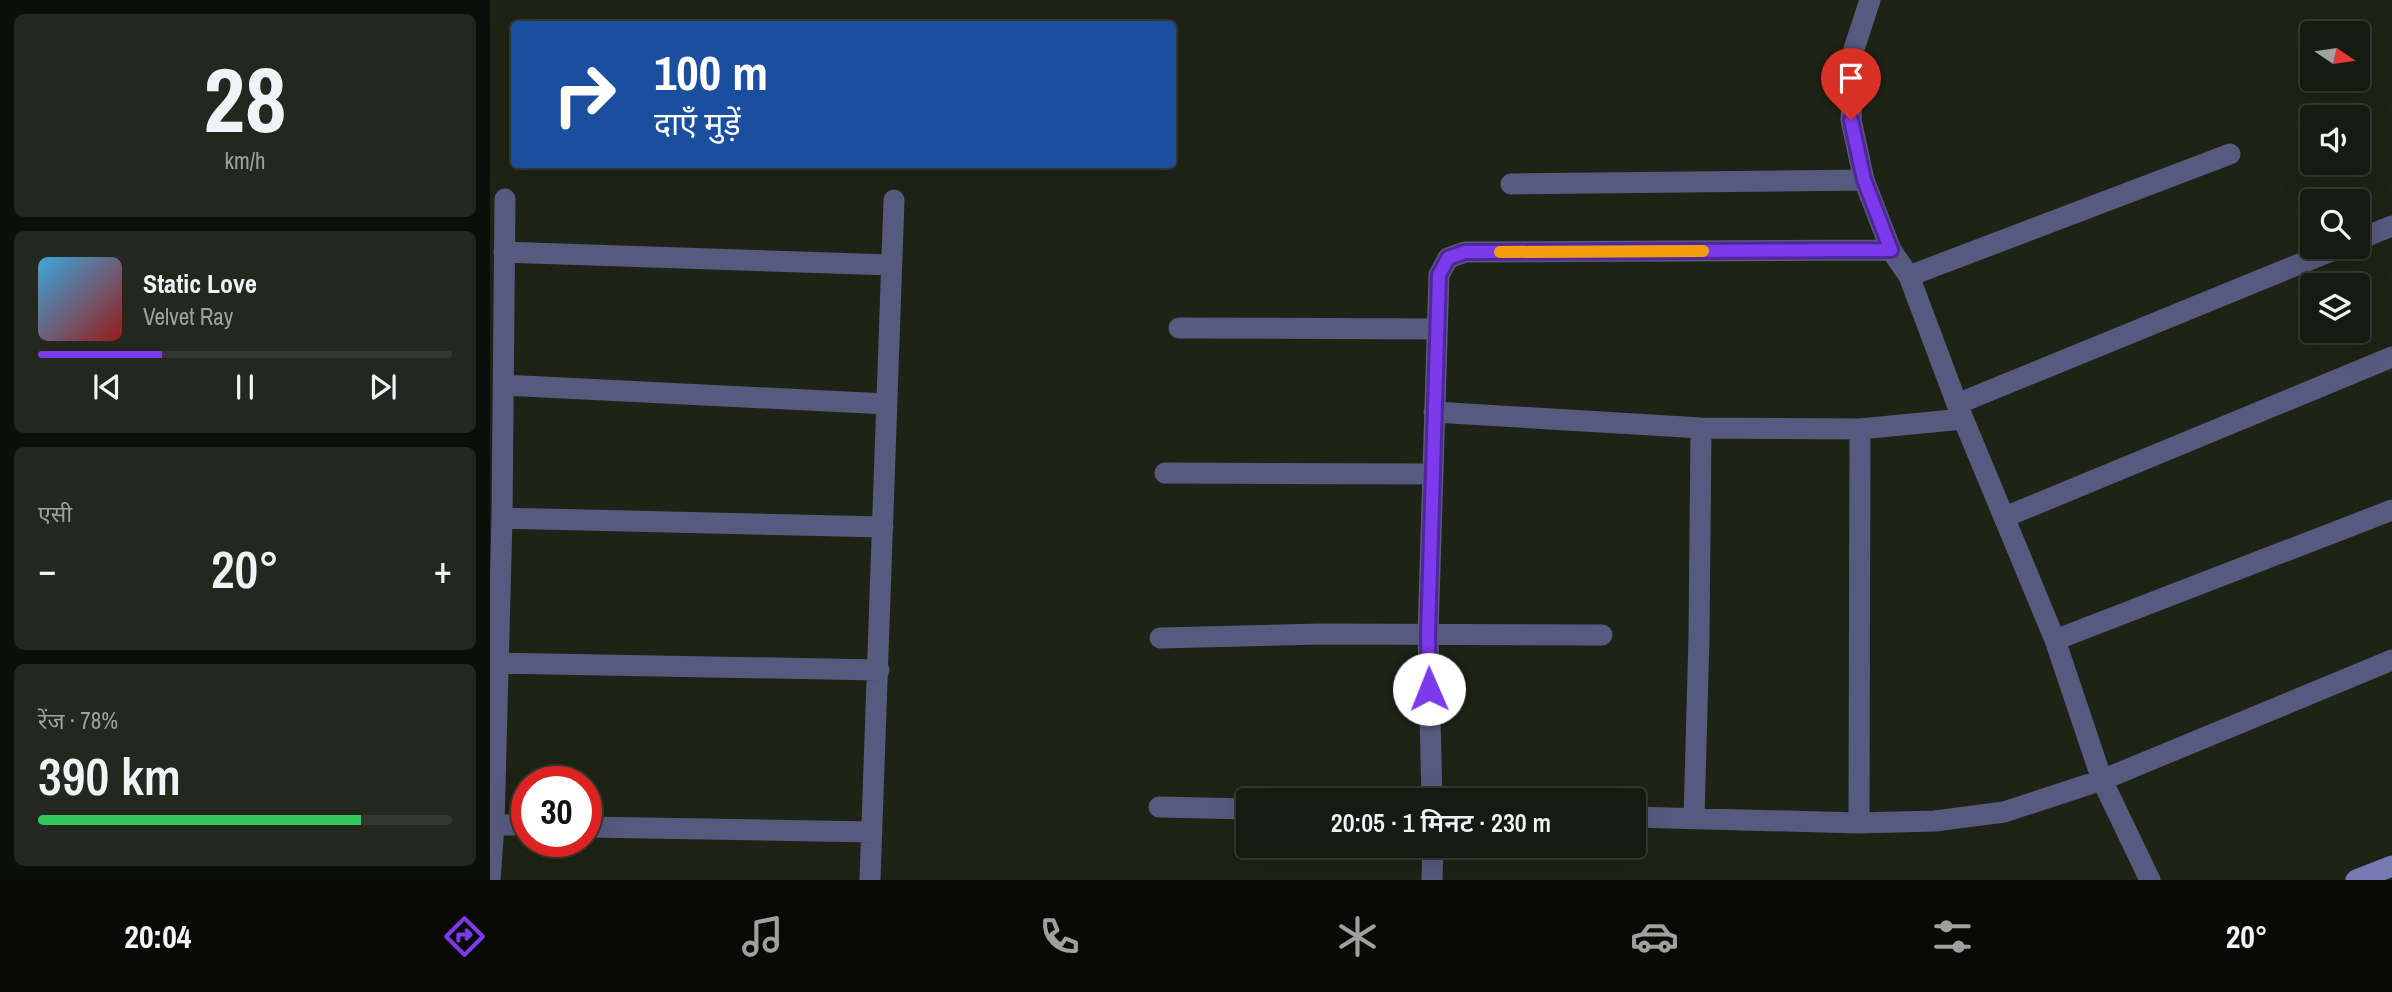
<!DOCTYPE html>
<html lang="hi">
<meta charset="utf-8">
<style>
:root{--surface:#161a10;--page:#23271e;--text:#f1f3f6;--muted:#9ea19f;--line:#353830;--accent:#7c3aed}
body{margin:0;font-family:"Archivo Narrow","Noto Sans Devanagari",sans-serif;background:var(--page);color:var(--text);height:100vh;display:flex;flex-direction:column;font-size:26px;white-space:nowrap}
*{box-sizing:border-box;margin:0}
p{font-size:23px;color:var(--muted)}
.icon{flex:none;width:38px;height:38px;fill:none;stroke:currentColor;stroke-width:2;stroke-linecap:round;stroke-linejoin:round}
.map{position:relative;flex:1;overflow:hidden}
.drawer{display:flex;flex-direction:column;gap:14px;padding:14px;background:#0c0e09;width:490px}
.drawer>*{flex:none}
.banner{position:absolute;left:21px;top:21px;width:665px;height:147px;border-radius:7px;box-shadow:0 7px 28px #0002,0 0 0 2px var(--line);background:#1a4fa0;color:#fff;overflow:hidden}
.needle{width:46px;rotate:103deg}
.tools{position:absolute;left:1810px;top:21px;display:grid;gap:14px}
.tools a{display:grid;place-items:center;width:70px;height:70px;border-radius:7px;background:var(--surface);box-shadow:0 7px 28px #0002,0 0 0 2px var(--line);font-size:35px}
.speed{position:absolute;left:21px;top:766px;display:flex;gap:14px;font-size:35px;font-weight:700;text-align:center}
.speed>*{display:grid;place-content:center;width:91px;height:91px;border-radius:50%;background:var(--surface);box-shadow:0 7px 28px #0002,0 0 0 2px var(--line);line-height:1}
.speed .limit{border:10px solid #d22;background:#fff;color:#111}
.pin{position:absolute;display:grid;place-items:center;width:60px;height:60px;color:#fff;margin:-72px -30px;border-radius:50% 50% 50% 0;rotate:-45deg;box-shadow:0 0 7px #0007}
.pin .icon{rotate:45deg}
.me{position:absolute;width:77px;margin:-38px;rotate:359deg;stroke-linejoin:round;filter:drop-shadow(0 0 5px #0008)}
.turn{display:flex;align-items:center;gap:24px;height:147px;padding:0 28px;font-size:32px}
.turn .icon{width:91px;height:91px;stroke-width:2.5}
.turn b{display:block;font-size:49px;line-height:60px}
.big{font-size:52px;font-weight:600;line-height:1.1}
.drawer .tile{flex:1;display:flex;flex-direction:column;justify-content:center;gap:10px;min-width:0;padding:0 24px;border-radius:10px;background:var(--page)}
.drawer .dial{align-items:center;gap:0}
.dial b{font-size:91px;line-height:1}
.song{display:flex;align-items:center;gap:21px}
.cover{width:84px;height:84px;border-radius:10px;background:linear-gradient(135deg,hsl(200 70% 55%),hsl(0 70% 35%))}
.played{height:7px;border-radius:4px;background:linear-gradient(90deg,var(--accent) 30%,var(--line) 30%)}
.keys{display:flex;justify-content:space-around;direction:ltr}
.heat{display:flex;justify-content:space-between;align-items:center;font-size:38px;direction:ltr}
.charge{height:10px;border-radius:5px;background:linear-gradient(90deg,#34c759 78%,var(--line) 0)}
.trip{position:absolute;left:746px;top:788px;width:410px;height:70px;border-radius:7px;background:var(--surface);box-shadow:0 7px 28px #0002,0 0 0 2px var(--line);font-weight:600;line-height:70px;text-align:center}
.menu{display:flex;height:112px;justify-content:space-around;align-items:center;background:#090a06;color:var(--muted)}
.menu .icon{width:49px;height:49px}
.menu .selected{color:var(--accent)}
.menu b{font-size:32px;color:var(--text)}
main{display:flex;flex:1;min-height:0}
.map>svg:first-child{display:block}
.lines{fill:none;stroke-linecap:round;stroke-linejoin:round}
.street{stroke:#565a7e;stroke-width:21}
.secondary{stroke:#757ab4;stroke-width:21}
.route-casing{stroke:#51269a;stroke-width:18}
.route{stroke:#7c3aed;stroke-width:12}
.slow{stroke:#f59e0b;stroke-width:12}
</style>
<main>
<section class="drawer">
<div class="tile dial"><b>28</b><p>km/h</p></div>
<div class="tile">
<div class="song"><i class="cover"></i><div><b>Static Love</b><p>Velvet Ray</p></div></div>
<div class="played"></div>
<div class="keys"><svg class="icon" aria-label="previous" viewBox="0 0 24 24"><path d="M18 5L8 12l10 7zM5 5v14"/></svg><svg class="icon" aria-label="pause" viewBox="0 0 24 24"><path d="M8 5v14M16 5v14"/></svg><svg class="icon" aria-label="next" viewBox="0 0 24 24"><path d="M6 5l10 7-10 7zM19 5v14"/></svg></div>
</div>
<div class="tile"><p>एसी</p>
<div class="heat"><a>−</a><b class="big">20°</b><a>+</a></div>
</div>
<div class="tile"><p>रेंज · 78%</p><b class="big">390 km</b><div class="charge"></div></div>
</section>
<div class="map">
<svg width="1902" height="880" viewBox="0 0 1902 880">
<rect width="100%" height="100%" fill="#1e2315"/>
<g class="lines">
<path class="street" d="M1380,0l-16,49 -3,71 13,60 27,70 18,26 48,128 98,236 47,140 48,100
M1021,184l353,-4
M1867,240l35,-14
M14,252l387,13
M1419,276l321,-122
M689,328l258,1
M13,385l384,19
M1467,404l384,-157
M944,412l267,16 159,1 103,-10
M675,473l268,1
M1515,517l387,-160
M12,518l381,9
M670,638l161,-4 281,1
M1565,640l337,-130
M7,663l382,7
M942,800l-4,-166 11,-359 9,-17 17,-6 426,-2
M669,807l89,2
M1143,817l226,6 76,-2 69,-9 98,-32 290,-120
M1204,818l5,-181 2,-209
M1369,823l1,-394
M4,825h33
M96,827l286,5
M0,880l4,-55 8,-307 3,-319
M380,880l24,-680
M942,880l1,-35"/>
<path class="secondary" d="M1866,880l36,-14"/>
</g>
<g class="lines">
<g class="route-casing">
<path id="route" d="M939,689l-1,-55 11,-359 9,-17 17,-6 426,-2 -27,-70 -13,-60"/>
</g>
<use href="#route" class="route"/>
<path class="slow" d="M1010,252l203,-1"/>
</g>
</svg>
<div class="tools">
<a><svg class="needle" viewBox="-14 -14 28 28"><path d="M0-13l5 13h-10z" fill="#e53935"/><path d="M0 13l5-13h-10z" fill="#9ea19f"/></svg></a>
<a><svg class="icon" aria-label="sound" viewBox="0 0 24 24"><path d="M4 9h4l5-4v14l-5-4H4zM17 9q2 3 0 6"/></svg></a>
<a><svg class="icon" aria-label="search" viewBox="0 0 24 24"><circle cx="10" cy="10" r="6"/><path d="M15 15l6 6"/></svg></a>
<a><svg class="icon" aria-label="layers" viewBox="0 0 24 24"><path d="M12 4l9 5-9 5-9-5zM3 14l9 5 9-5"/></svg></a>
</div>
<div class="speed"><div class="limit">30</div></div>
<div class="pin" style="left:1361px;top:120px;background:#d93025"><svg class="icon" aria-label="arrive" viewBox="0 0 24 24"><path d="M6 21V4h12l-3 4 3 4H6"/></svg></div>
<svg class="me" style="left:939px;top:689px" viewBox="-20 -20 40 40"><circle r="19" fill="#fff"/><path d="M0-13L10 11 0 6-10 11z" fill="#7c3aed"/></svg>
<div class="trip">20:05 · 1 मिनट · 230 m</div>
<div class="banner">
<div class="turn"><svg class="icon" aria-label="right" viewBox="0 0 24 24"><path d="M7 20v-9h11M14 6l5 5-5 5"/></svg><div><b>100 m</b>दाएँ मुड़ें</div></div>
</div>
</div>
</main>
<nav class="menu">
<b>20:04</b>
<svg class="icon selected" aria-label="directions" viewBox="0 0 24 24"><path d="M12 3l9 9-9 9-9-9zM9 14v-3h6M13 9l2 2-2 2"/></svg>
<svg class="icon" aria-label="music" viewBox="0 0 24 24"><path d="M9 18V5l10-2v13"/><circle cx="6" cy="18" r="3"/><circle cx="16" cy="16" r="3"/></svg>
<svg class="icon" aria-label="phone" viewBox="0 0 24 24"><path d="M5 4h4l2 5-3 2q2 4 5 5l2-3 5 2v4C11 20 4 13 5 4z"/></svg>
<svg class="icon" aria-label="climate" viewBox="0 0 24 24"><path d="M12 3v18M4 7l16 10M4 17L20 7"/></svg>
<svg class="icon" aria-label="car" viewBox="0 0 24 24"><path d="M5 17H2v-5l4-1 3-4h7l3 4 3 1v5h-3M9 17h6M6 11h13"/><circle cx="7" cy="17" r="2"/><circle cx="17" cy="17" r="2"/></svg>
<svg class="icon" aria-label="filters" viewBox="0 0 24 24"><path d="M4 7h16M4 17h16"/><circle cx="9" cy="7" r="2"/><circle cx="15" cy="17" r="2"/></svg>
<b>20°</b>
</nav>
